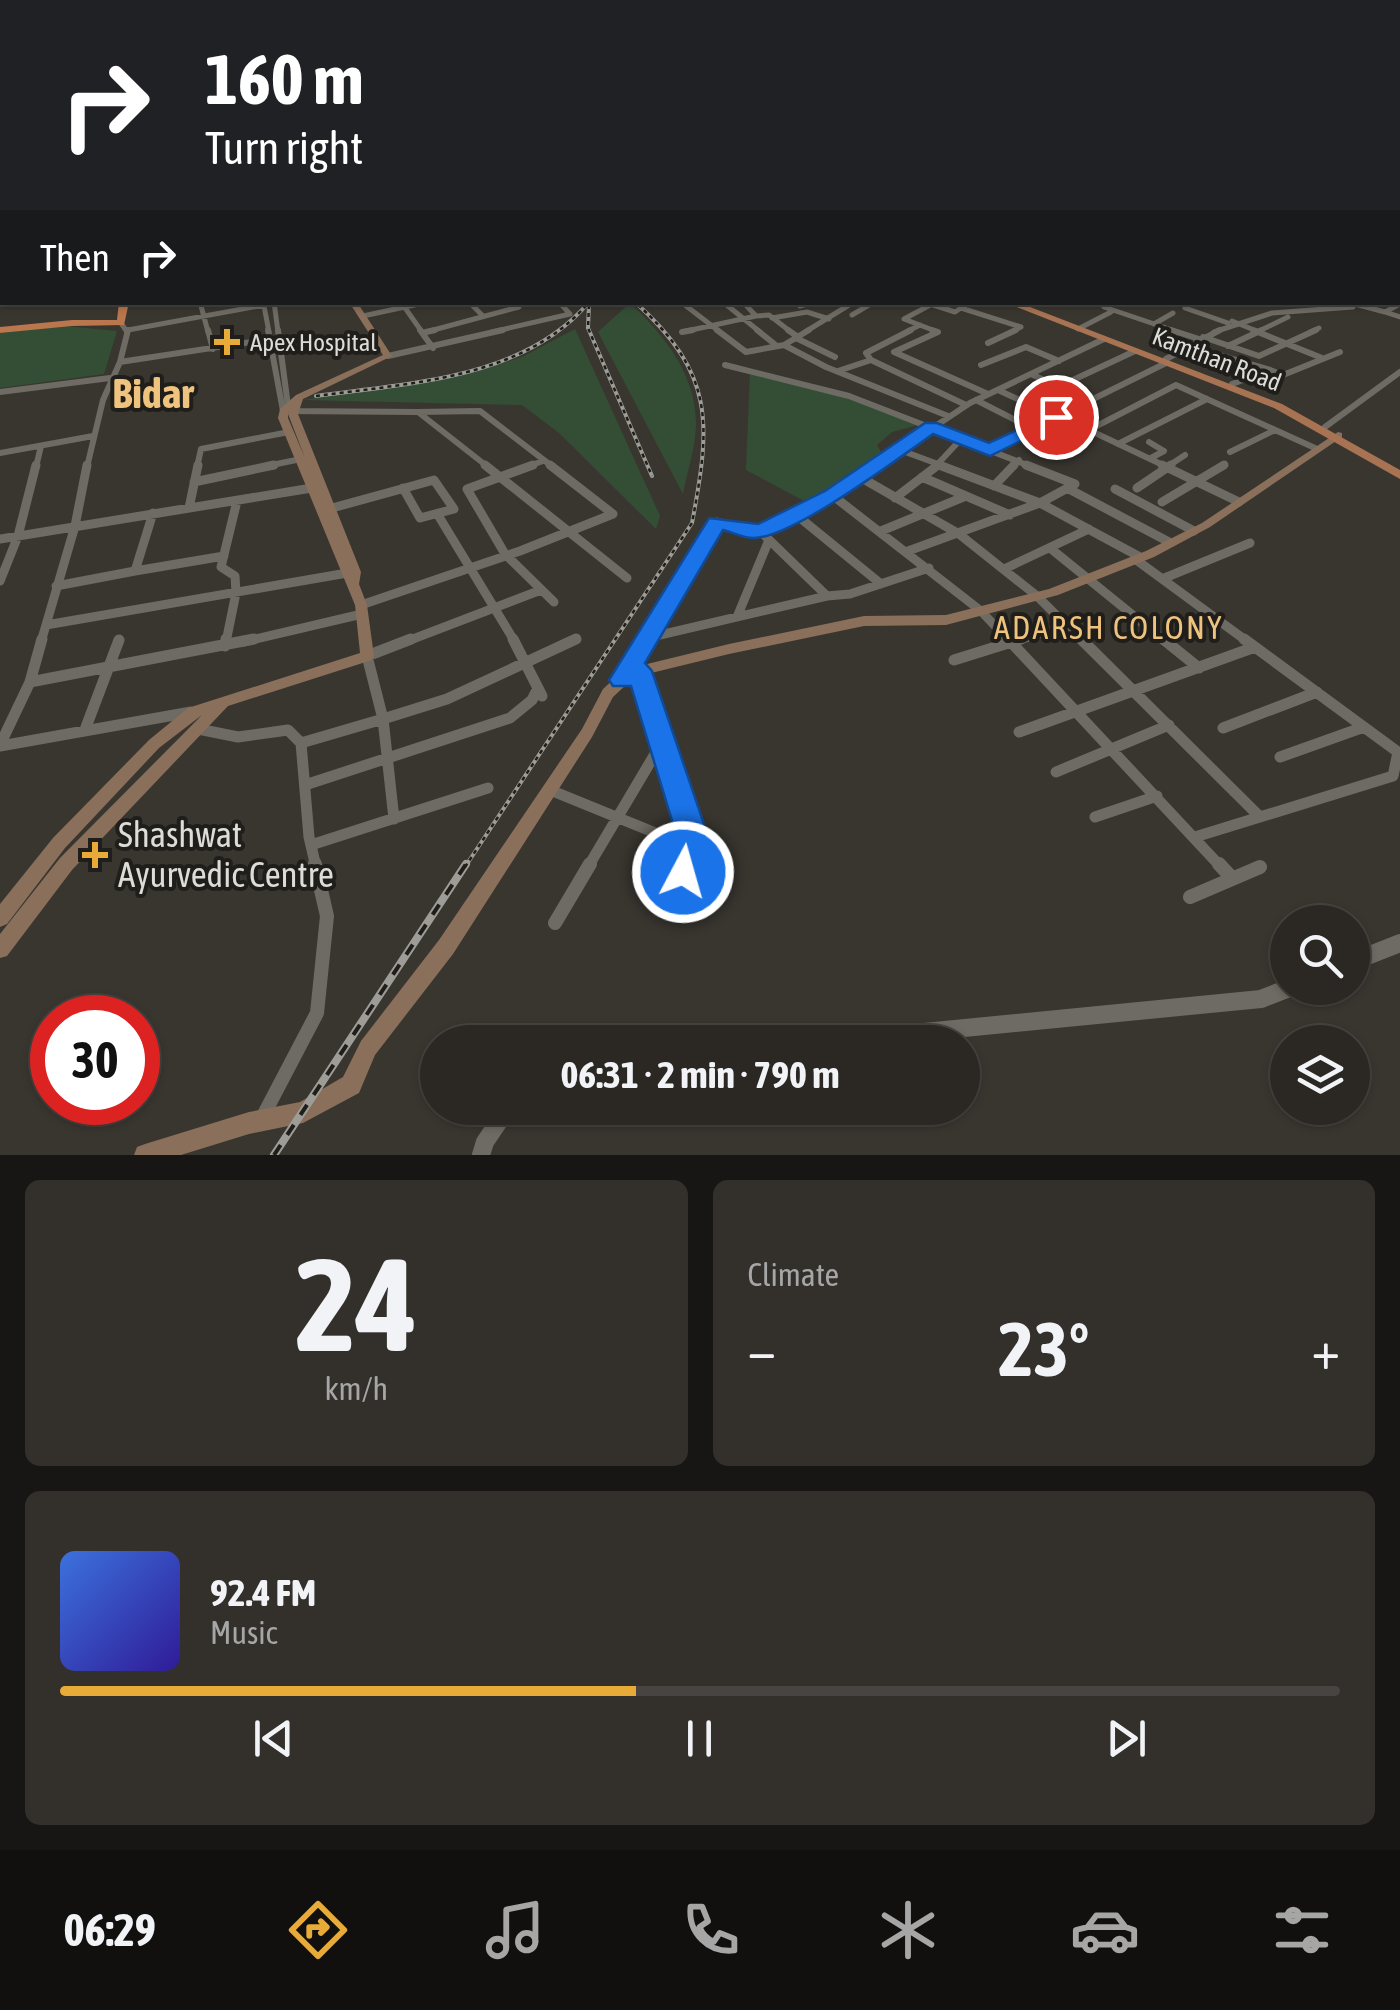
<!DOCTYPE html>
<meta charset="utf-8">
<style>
:root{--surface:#2b2824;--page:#33302c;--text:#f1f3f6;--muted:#a6a6a6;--line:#474441;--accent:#e9ab38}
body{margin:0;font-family:"Asap Condensed",sans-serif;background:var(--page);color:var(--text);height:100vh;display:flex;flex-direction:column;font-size:38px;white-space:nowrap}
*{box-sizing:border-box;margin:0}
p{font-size:32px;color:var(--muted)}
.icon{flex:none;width:55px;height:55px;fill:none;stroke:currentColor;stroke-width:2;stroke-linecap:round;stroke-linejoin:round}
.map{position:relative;height:1155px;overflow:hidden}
.panel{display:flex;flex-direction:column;gap:25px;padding:25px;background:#181614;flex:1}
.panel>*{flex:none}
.guide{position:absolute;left:0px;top:0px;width:1400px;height:305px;box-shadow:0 2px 8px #0004,0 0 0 2px var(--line);background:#202124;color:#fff;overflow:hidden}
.fabs{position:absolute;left:1270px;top:905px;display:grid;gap:20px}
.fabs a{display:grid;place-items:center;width:100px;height:100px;border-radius:50%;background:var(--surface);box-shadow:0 2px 8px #0004,0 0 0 2px var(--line);font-size:50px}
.speed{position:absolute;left:30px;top:995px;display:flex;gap:20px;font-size:50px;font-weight:700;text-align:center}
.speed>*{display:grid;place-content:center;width:130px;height:130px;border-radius:50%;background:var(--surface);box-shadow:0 2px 8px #0004,0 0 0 2px var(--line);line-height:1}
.speed .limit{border:15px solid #d22;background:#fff;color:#111}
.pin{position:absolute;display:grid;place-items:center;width:85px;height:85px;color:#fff;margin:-42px;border:5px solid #fff;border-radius:50%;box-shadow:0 2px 10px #0007}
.me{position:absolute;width:110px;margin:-55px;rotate:6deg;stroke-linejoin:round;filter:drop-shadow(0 0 8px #0008)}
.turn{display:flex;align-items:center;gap:35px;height:210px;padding:0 40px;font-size:45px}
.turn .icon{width:130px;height:130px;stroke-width:2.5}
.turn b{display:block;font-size:70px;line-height:85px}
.then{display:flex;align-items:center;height:95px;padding:0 40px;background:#0003;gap:20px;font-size:38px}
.big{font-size:75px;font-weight:700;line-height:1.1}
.panel .card{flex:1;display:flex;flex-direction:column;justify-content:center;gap:15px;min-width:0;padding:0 35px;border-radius:15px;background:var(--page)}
.panel .dial{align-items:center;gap:0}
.dial b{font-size:130px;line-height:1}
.song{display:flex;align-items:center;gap:30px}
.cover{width:120px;height:120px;border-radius:15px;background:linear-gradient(135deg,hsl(220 70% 55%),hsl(250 70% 35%))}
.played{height:10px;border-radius:5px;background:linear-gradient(90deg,var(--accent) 45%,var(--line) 45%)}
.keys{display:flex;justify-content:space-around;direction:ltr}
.heat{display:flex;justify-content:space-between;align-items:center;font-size:55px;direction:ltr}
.panel .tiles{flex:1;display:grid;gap:25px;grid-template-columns:1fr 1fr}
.card:last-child{grid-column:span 2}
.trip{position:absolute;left:420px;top:1025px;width:560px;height:100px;border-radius:50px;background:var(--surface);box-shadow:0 2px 8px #0004,0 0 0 2px var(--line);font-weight:700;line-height:100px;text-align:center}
.menu{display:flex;height:160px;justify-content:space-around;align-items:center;background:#11100e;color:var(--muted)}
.menu .icon{width:70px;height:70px}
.menu .selected{color:var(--accent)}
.menu b{font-size:45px;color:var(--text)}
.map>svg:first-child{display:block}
.green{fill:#344e35}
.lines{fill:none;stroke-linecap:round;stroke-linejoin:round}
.minor-far4{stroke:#6e6b64;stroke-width:5}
.minor-far3{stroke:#6e6b64;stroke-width:6}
.minor-far2{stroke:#6e6b64;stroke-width:9}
.minor-far1{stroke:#6e6b64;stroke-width:11}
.minor{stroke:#6e6b64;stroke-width:14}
.tertiary{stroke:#6e6b64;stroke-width:18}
.secondary{fill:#8a6f5b;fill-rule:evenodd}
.primary{fill:#a77353;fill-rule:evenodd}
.trunk{fill:#ba764d;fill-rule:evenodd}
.rail-far1-casing{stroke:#9d9c96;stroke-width:4}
.rail-casing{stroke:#9d9c96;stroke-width:8}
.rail-far1{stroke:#1f1e1b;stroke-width:2.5;stroke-dasharray:4;stroke-linecap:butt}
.rail{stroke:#1f1e1b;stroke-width:4;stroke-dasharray:12;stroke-linecap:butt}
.route{fill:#1a73e8;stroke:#114b97;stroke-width:2.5}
.poi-dot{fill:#e9ab38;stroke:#1f1e1b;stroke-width:4}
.labels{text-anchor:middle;stroke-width:8;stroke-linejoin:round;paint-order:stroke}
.far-poi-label{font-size:25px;fill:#dddcd7;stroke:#1f1e1b;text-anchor:start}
.far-street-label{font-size:25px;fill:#dddcd7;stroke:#1f1e1b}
.neighbourhood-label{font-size:32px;letter-spacing:2.5px;fill:#efc37e;stroke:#1f1e1b}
.near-poi-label{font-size:35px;fill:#dddcd7;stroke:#1f1e1b;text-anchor:start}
.far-town-label{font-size:42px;font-weight:bold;fill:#efc37e;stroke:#1f1e1b}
</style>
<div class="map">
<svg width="1400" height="1155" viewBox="0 0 1400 1155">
<rect width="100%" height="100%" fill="#393630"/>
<path class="green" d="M630,303c34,32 66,71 66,121 0,22 -9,48 -13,70l-85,-162z
M65,326l52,5 -13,43 -104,14v-55z
M575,329l85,187 -4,13 -97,-96 -37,-28 -219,-5 172,-28 47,-15z
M750,372l43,8 129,44 -30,8 -15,13 7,12 -78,45 -60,-32z"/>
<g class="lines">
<path class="minor-far4" d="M200,302l8,30
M267,302l-3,4 5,26
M274,302l4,30
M469,302l13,13
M681,302l39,30
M723,302l37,30
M971,302l-10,6 60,19
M1109,302l-5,5 74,25
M927,303l28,9 6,-4
M1351,303l34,9
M932,304l-28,15 34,13
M1400,304l-15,8 15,5
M403,305l19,27
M800,306l14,-4
M1185,308l43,15
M852,315l22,-13
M363,316l65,-14
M756,316l13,-1 22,17
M772,318l35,-6 22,7
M1232,321l27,11
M121,323l6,9
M1154,324l19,-11
M1078,329l33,-17
M128,330l153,-28
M426,332l93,-25
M492,332l78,-18 -11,-12
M682,332l74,-16 -13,-14
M805,332l49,-30
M906,332l14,-7
M1011,332l10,-5
M1214,332l58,-19 81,-6 -3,-5
M1257,332l31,-15
M1310,332l9,-4"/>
<path class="minor-far3" d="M128,330l-8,32 151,-23
M208,330l5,19
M268,330l15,81 135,1 70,55
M278,330l10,76 7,2
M420,330l13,18
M717,330l29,22 38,-7
M757,330l20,16
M788,330l10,7
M809,330l-25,15 42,22 122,49
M932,330l6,2 -44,20 94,42
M1171,330l28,9
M1253,330l69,28
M682,332l11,-2
M422,333l13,-3
M1203,337l56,19 57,-26
M796,338l39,19
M988,343l28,-13
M1188,346l82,24
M1228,346l34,-16
M388,356l115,-26
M1166,359l54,-29
M871,360l-5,-7 45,-23
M725,365l124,31 183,71
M981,365l45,-18 33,14
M838,371l33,-11 95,45
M1031,374l58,27
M1232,384l38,-14 13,5 57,-23
M1058,387l77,-36
M998,390l58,27
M0,392l110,-14
M976,400l53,27
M418,412l62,-1 73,56
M1325,427l75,-55
M1149,442l15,9 -13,7
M1118,444l89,-45
M900,450l46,17
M990,450l176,-87
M1230,452l45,-22
M0,453l93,-17
M36,467l5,-21
M87,467l16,-67 17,-38
M197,467l4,-18 88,-17
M262,467l39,-8
M526,467l17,-6
M874,467l96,-64 134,-64
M935,467l26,-28
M1012,467l7,-7
M1167,467l18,-12
M1167,467l-78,-37 87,-45 139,63
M1219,467l6,-3"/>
<path class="minor-far2" d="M485,465l142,113
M533,465l-66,24 38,65 49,48
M939,465l101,38 100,54
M1026,465l49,19
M1162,465l77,37
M860,477l99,57 78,62 46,46
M922,477l88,38
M194,482l80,-17
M994,486l20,-21
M1067,488l102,54
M1137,488l34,-23
M1115,489l79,42
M832,495l149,116 29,31
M895,498l43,-33
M1162,502l62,-37
M189,508l9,-43
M332,508l102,-28 20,29 -34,9 -17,-30
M794,513l87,71
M438,515l77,127
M881,531l85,-35
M0,539l318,-52
M1050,548l116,94
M908,551l132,-48 35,-19
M1135,559l113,83
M1004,569l85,-40
M135,571l89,-15
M1162,579l88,-36
M0,581l18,-45 18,-71
M56,586l79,-15 18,-58
M827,596l23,-2 79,-26
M361,605l159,-54 93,-37 -63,-49
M737,617l32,-77
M46,625l307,-53
M647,638l180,-42 -68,-66
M41,642l34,-116 12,-61
M226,642l10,-49 -1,-17 -14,-9 16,-66
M243,642l119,-28
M405,642l136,-52
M570,642l6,-3
M645,642l72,-120c12,3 28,11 39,9 33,-5 93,-47 121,-66
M1013,642l54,-17"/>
<path class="minor-far1" d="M42,639l-12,43 224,-43
M411,639l-44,17 16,63 64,-20 129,-60
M513,639l29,57
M1008,639l213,228
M1081,639l179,178
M1163,639l36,29
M225,646l1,-7
M954,660l67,-21
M639,671l51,156 -5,40
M623,678l23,-39
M86,727l33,-87
M1223,728l94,-36
M198,729l40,8 50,-7 13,13 8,94 7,30
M1019,732l236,-85
M301,743l82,-24 11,100
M0,745l30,-63
M0,746l191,-34
M1280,757l84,-30
M1056,772l113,-47
M305,785l205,-67 22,-18 6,-12
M550,790l140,57
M1095,817l62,-21
M1195,837l198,-61 5,-24 -154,-113
M311,845l177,-57
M588,867l73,-123"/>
<path class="minor" d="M1219,864l13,14
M1190,897l70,-30
M677,898l9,-34
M555,923l35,-59
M262,1118l55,-105 10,-97 -12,-52"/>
<path class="tertiary" d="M1352,962l48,-19
M822,1042l439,-43 28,-11
M481,1155l4,-13 23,-34"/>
<path class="secondary" d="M349,302h8l35,54 -89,43 -5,15 63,158 -2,12 8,21 7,51 -2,4 -144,46 -156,164 -65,86 -7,2v-24l60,-76 142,-143 -43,33 -94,100 -58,76 -7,3v-23l53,-66 96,-98 39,-32 172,-55 -5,-48 -77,-187 2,-9 16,-14 87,-40zM289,410l-1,4 17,44 -17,-40v-6z
M1338,432l4,1v4l-132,90 -56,30 -96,38 -112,30 -82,1 -135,28 -86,21 -16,9 -14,13 -21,40 -139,217 -78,101 -16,38 -56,30 -54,11 -68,21h-47l3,-8 8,-3 104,-32 51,-10 43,-25 18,-36 78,-101 143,-211 21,-40 14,-13 22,-10 90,-22 135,-28 82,-1 103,-26 97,-38 56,-28z"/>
<path class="primary" d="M0,199h2v4h-2z
M1004,302h13l265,102 118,66v9l-126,-71z"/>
<path class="trunk" d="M119,302h10l-5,23 -52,1 -72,7v-6l72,-7h45z"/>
<g class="rail-far1-casing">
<path id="rail-far1" d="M589,305l-1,23 64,148
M316,396c93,-13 209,-17 273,-94
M465,867l227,-344c19,-100 23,-149 -57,-221"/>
</g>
<g class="rail-casing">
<path id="rail" d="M274,1155l192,-291"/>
</g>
<use href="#rail-far1" class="rail-far1"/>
<use href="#rail" class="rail"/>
</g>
<linearGradient id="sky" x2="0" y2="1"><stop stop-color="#1f1e1a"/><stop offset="0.47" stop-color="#4e5259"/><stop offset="1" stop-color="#4e5259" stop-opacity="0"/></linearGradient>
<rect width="1400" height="306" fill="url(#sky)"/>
<path class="route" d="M1056,412l6,2v7l-72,35 -57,-22c-34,24 -142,105 -180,104 -10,0 -21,-6 -30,-8l-78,133 7,8 53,156 2,10 -12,46 -12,4 -11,-4c-8,-19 5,-36 2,-56l-43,-141h-18l-4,-6 100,-162 49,6 67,-33 100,-68h12l52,20z"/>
<g class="poi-dot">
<path d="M222 327h10v10h10v10h-10v10h-10v-10h-10v-10h10z"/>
<path d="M90 840h10v10h10v10h-10v10h-10v-10h-10v-10h10z"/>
</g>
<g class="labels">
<g class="far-poi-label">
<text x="250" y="351">Apex Hospital</text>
</g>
<g class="far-street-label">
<text transform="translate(1217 359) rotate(21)" y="9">Kamthan Road</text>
</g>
<g class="neighbourhood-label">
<text x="1109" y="639">ADARSH COLONY</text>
</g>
<g class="near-poi-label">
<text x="118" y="847">Shashwat<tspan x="118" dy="40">Ayurvedic Centre</tspan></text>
</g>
<g class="far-town-label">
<text x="153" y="408">Bidar</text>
</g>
</g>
</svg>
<div class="fabs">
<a><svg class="icon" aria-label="search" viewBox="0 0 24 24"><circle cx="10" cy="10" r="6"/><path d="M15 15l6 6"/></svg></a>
<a><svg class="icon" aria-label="layers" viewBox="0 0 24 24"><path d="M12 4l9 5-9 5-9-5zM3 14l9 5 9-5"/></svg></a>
</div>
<div class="speed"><div class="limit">30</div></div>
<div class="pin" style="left:1056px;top:417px;background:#d93025"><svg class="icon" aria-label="arrive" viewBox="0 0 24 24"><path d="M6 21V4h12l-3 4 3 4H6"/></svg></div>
<svg class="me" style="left:683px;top:872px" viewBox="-20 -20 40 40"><circle r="17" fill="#1a73e8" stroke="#fff" stroke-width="3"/><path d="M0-11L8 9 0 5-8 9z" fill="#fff"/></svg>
<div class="trip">06:31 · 2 min · 790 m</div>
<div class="guide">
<div class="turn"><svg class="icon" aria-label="right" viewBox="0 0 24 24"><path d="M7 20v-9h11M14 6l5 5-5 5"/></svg><div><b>160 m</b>Turn right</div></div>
<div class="then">Then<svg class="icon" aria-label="right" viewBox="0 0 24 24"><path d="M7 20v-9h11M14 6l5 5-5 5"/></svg></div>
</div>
</div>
<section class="panel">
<div class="tiles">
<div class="card dial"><b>24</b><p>km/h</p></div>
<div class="card"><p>Climate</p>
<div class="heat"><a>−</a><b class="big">23°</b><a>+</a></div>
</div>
<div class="card">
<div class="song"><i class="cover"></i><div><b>92.4 FM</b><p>Music</p></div></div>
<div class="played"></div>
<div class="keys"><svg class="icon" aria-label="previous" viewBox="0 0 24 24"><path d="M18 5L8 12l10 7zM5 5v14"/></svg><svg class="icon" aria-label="pause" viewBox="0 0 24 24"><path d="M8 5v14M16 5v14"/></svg><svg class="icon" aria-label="next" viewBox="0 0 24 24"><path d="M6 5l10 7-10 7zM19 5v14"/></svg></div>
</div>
</div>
</section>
<nav class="menu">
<b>06:29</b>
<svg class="icon selected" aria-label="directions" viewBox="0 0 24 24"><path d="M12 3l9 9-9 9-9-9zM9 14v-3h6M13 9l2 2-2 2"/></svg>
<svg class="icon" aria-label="music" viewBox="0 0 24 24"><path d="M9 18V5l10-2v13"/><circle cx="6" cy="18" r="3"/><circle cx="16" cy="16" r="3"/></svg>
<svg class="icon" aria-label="phone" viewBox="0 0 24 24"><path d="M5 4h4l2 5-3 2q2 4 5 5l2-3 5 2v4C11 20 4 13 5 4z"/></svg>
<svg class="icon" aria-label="climate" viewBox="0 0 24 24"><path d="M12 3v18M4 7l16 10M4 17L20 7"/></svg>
<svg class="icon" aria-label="car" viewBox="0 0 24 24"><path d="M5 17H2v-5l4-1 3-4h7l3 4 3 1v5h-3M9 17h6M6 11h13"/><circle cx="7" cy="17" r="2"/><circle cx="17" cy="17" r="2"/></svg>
<svg class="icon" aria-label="filters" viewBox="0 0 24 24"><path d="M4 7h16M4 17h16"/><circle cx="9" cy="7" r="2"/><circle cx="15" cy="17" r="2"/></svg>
</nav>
